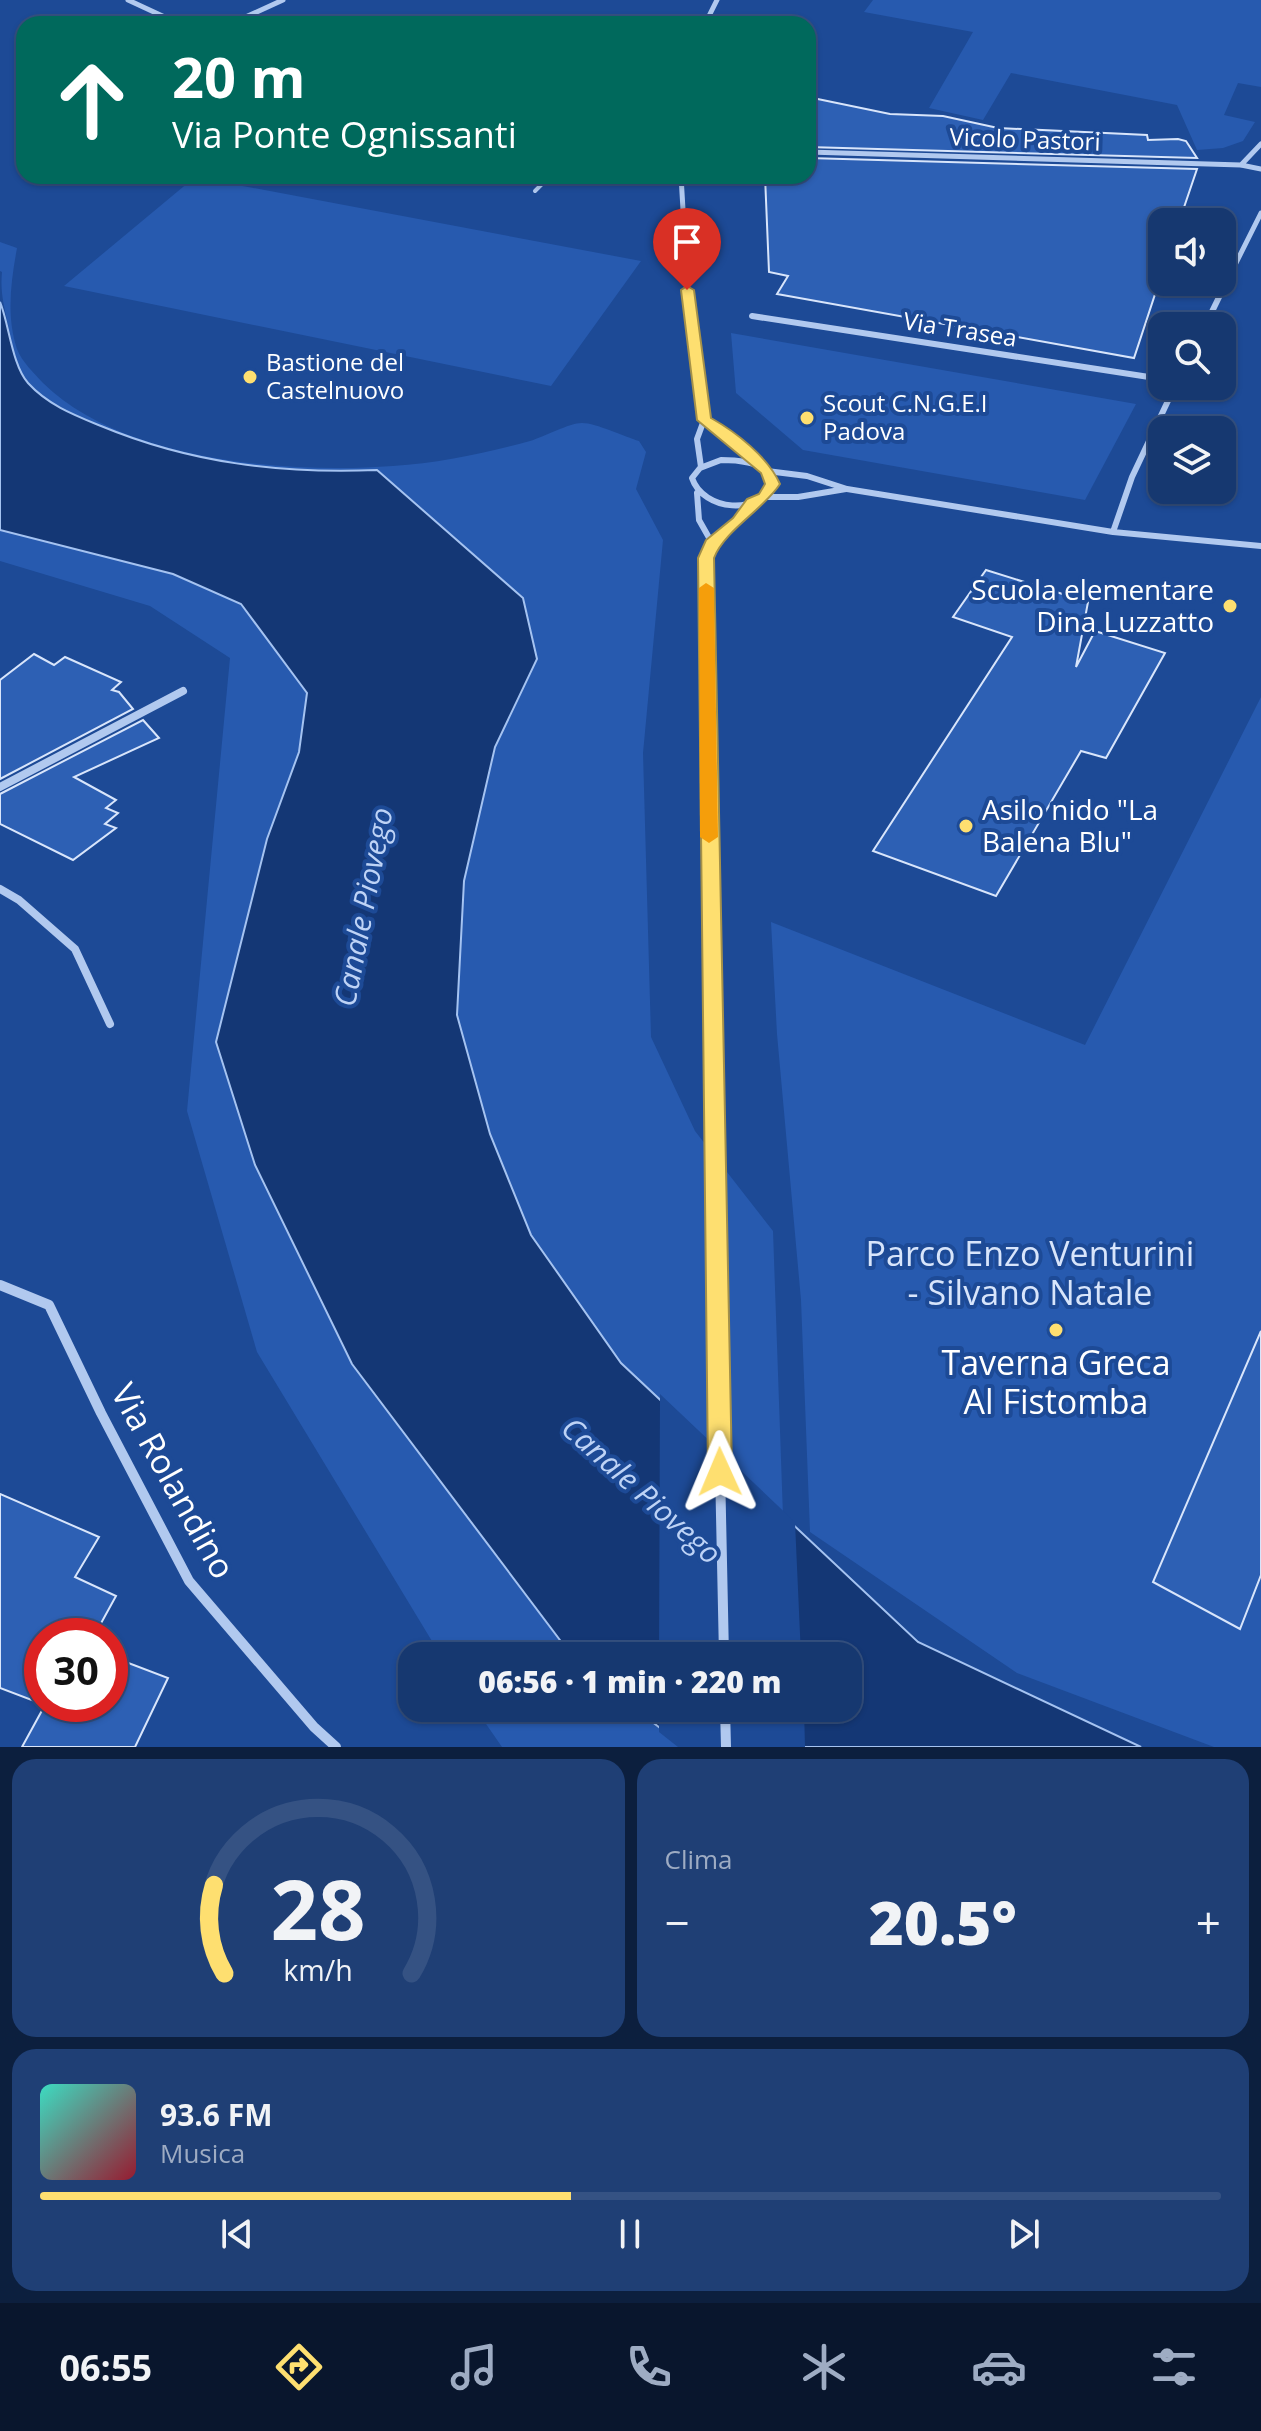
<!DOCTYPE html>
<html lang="it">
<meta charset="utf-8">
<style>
:root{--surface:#163870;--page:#1f3f75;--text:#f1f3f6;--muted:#9eacc3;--line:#355283;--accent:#fedf70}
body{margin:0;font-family:"Open Sans",sans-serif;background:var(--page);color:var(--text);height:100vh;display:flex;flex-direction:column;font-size:30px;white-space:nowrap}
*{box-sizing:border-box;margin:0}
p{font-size:26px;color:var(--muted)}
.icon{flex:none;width:44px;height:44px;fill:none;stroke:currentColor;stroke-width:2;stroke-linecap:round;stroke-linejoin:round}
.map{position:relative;height:1747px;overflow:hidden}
.drawer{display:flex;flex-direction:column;gap:12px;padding:12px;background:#0c1f3e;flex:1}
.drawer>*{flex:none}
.guide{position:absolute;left:16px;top:16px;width:800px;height:168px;border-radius:24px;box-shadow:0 2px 6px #0004,0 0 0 2px var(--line);background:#00695c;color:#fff;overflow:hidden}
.controls{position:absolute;left:1148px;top:208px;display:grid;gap:16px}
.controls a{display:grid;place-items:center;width:88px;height:88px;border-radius:16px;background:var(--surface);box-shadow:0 2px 6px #0004,0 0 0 2px var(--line);font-size:40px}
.speed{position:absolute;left:24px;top:1618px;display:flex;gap:16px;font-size:40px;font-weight:700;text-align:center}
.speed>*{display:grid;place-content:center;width:104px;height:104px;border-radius:50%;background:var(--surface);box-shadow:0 2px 6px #0004,0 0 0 2px var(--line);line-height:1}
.speed .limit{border:12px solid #d22;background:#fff;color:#111}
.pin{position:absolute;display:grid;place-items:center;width:68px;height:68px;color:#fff;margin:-82px -34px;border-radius:50% 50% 50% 0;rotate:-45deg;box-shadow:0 0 8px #0007}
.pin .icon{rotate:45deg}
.me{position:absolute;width:88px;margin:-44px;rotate:359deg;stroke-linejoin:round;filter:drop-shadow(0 0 6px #0008)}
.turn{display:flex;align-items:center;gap:28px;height:168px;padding:0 24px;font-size:36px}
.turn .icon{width:104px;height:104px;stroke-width:2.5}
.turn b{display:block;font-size:56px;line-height:68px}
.big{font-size:60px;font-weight:800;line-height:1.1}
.drawer .widget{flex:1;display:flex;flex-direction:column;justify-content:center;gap:12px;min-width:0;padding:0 28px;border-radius:24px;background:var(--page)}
.drawer .dial{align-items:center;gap:0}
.dial svg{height:208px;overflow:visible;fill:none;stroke:var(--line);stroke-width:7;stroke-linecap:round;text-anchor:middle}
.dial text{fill:var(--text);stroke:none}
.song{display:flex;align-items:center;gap:24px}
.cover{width:96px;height:96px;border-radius:12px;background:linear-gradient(135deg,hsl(170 70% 55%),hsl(350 70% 35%))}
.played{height:8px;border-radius:4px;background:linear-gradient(90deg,var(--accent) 45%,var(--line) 45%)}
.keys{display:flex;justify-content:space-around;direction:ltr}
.heat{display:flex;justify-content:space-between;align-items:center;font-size:44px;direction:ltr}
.drawer .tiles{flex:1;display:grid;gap:12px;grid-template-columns:1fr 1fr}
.widget:last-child{grid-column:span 2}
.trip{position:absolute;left:398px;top:1642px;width:464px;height:80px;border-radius:24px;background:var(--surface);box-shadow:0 2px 6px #0004,0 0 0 2px var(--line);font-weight:800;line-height:80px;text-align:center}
.menu{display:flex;height:128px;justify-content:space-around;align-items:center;background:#09162d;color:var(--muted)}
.menu .icon{width:56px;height:56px}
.menu .active{color:var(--accent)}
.menu b{font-size:36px;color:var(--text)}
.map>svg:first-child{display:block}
.green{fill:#275aaf}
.water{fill:#143775;stroke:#a5c3f1;stroke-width:2}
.pier{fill:#1d4a96}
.building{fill:#2d60b4;stroke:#d8e5fb;stroke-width:2}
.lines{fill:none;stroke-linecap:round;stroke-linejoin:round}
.service{stroke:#b1c9ef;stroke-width:4}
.minor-far3{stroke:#b1c9ef;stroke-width:5}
.minor-far2{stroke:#b1c9ef;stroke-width:6}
.minor-far1{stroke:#b1c9ef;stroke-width:8}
.minor{stroke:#b1c9ef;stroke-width:10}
.route{fill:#fedf70;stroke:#a59149;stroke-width:2}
.slow{fill:#f59e0b}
.poi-dot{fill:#fedf70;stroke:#1d4a96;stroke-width:3}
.labels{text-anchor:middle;stroke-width:8;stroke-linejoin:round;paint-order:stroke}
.far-street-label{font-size:24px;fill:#fff;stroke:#1d4a96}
.far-poi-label{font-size:24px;fill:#fff;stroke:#1d4a96;text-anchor:start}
.poi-label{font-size:28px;fill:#fff;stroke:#1d4a96;text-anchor:end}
.water-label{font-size:30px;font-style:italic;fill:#bed3f6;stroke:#1d4a96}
.near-park-label{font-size:34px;fill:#d8e5fb;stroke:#1d4a96}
.near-poi-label{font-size:34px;fill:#fff;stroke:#1d4a96}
.near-street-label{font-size:34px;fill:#fff;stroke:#1d4a96}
</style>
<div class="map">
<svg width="1261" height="1747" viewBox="0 0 1261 1747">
<rect width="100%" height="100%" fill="#1d4a96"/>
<path class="green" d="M873,0h388v87l-23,-4 -14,32 31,7 -12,19 -20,7 -26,2 -20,-45 -166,-32 -28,47 -54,-12 44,-76 -109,-20z
M195,177l446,84 -90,125 -487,-100z
M0,242l17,6c-6,33 -11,68 0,101 5,13 17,24 26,34 79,78 245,91 350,83 47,-3 92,-13 137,-25 14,-4 39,-18 52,-18 14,0 43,14 57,18l7,11 -10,37 27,51 -20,213 8,284 44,94 78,100 10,285 -162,-153 -90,-128 -41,-101 -33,-119 7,-134 31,-134 42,-88 -14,-61 -146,-128c-96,4 -187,-7 -276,-44 -27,-11 -53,-21 -73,-43 -12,-13 -17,-41 -20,-58 -4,-20 -8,-33 -6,-53l-2,-1z
M731,333l405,71 -51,96 -282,-50 -67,-57z
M0,530l173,44 68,30 66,89 -8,59 -32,87 85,525 220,292h-131l-184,-304 -70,-241 43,-453 -80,-52 -150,-45z
M1261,697v1050h-47l-197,-74 -207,-141 -9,-232 -24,-266 -6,-112 314,123z
M475,1708h159l51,39h-183z"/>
<path class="water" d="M0,302c9,22 12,63 28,81 20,22 46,32 73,43 89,37 180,48 276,44l146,128 14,61 -42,88 -31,134 -7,134 33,119 41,101 90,128 297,279 223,105h-456l-51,-39h214v-52h-276l-220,-292 -97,-199 -39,-123 51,-203 32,-87 8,-59 -66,-89 -68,-30 -173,-44z"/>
<path class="pier" d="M660,1394l135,128 6,134h-142z
M659,1708h145l1,39h-127l-19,-15z"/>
<path class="building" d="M808,97l82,17 53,2 55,12 149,7 1,5 30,-1 8,2 11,17 -389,-11z
M808,158l389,11 -18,53h-17v51l-28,85 -357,-64 11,-18 -19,-4 -4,-96h43z
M986,570l102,32 -12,65 19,-36 70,22 -59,105 -25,-7 -85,145 -123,-45 139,-214 -59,-20z
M34,654l20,11 11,-8 56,25 -9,8 7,2 14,17 -133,70v-99z
M143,720l16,18 -85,39 42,23 -10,8 12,5 -13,11 11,4 -43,32 -73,-36v-30z
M1261,1331v244l-21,54 -87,-47z
M0,1494l99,43 -24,40 41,19 -22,40h-52v68h68v-48l58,22 -33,69h-113l23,-42 -45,-17z"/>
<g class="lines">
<path class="service" d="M535,191l15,-15"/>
<path class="minor-far3" d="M128,0l41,19 1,5
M169,19l19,5
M230,24l53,-24
M705,24l12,-24
M808,152l433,13 20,4
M1241,165l20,-21
M681,176l7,117
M1221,293l40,-80"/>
<path class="minor-far2" d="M688,291l16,129 -7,19 4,28
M752,316l410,63
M1205,326l17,-35
M704,420l17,9 34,34
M721,460c18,0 46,2 52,21 -12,36 -70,30 -81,-3l8,-10z
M767,471l40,5 40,13 266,43 148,14
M697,493l2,27 13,23
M764,497h34l48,-8
M1113,532l19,-55 43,-91
M707,666l-1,-108 8,-15 39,-41"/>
<path class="minor-far1" d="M707,664l6,477
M0,787l183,-96
M0,889l19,11 56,49 35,75"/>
<path class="minor" d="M713,1139l11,517
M0,1285l49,20 52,108 88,168 125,146 22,20
M725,1708l1,39"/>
</g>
<path class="route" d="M687,286l7,4 17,128c25,14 57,39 69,66 -16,25 -56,47 -66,74l18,914 -4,8 -8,3 -9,-3 -3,-8 -10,-914 8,-18 27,-22 14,-19 12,-5 6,-10 -4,-11 -64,-53 -16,-130z"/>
<path class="slow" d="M706,583l8,5 4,249 -9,6 -9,-6 -1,-249z"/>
<g class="poi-dot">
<circle cx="250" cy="377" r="8"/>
<circle cx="807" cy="418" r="8"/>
<circle cx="1230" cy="606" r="8"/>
<circle cx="966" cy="826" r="8"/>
<circle cx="1056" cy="1330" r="8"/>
</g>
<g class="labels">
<g class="far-street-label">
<text transform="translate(1025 140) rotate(2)" y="8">Vicolo Pastori</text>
<text transform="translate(960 330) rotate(9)" y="8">Via Trasea</text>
</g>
<g class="far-poi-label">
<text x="266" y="371">Bastione del<tspan x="266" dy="28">Castelnuovo</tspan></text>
<text x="823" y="412">Scout C.N.G.E.I<tspan x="823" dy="28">Padova</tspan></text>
</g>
<g class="poi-label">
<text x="1214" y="600">Scuola elementare<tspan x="1214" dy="32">Dina Luzzatto</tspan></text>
<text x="982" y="820" text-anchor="start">Asilo nido "La<tspan x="982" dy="32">Balena Blu"</tspan></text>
</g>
<g class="water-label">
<text transform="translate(364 907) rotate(-79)" y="10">Canale Piovego</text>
<text transform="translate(641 1491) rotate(42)" y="10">Canale Piovego</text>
</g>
<g class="near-park-label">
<text x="1030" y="1266">Parco Enzo Venturini<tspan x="1030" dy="39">- Silvano Natale</tspan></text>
</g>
<g class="near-poi-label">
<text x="1056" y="1375">Taverna Greca<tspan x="1056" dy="39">Al Fistomba</tspan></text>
</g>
<g class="near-street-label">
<text transform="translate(173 1481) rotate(61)" y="12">Via Rolandino</text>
</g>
</g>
</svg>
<div class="controls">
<a><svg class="icon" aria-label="sound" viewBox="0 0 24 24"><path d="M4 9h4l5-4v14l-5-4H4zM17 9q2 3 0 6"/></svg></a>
<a><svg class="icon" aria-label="search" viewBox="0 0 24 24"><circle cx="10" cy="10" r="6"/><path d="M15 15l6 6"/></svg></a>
<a><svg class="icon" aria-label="layers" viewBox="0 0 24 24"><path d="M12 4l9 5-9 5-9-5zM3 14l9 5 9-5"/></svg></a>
</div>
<div class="speed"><div class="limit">30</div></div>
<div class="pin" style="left:687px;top:290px;background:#d93025"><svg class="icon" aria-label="arrive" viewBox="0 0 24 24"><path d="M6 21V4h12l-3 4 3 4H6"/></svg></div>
<svg class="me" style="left:720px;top:1472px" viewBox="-20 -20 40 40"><path d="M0-17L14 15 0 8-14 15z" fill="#fedf70" stroke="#fff" stroke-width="4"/></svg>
<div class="trip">06:56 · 1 min · 220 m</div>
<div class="guide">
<div class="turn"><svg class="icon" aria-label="ahead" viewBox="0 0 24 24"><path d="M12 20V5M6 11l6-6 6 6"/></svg><div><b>20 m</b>Via Ponte Ognissanti</div></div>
</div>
</div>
<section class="drawer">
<div class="tiles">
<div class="widget dial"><svg viewBox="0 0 100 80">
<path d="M14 69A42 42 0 1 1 86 69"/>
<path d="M14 69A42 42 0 0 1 10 35" stroke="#fedf70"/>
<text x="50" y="56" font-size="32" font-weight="700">28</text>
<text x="50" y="72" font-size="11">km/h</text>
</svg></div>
<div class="widget"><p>Clima</p>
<div class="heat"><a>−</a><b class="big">20.5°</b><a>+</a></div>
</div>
<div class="widget">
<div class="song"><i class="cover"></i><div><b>93.6 FM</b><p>Musica</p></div></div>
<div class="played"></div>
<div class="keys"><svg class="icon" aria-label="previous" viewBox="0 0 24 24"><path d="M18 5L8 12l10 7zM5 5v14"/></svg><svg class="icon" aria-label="pause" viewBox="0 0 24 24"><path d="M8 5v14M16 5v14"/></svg><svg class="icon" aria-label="next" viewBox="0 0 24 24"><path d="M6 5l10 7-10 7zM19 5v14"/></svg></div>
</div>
</div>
</section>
<nav class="menu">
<b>06:55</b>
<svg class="icon active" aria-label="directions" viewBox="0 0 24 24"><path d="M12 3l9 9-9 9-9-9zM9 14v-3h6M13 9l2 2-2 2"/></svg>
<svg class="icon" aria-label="music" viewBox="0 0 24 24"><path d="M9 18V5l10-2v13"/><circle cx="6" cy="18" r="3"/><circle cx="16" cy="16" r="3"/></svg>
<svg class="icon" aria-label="phone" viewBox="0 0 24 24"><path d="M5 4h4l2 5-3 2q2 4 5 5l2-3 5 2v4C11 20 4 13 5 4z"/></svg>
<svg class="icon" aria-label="climate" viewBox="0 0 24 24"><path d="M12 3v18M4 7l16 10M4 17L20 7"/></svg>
<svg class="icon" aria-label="car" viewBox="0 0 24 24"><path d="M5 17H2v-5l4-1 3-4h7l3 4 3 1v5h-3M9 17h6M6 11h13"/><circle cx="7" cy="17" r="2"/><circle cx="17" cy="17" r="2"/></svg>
<svg class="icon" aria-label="filters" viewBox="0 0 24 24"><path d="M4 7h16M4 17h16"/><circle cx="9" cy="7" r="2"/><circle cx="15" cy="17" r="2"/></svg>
</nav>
